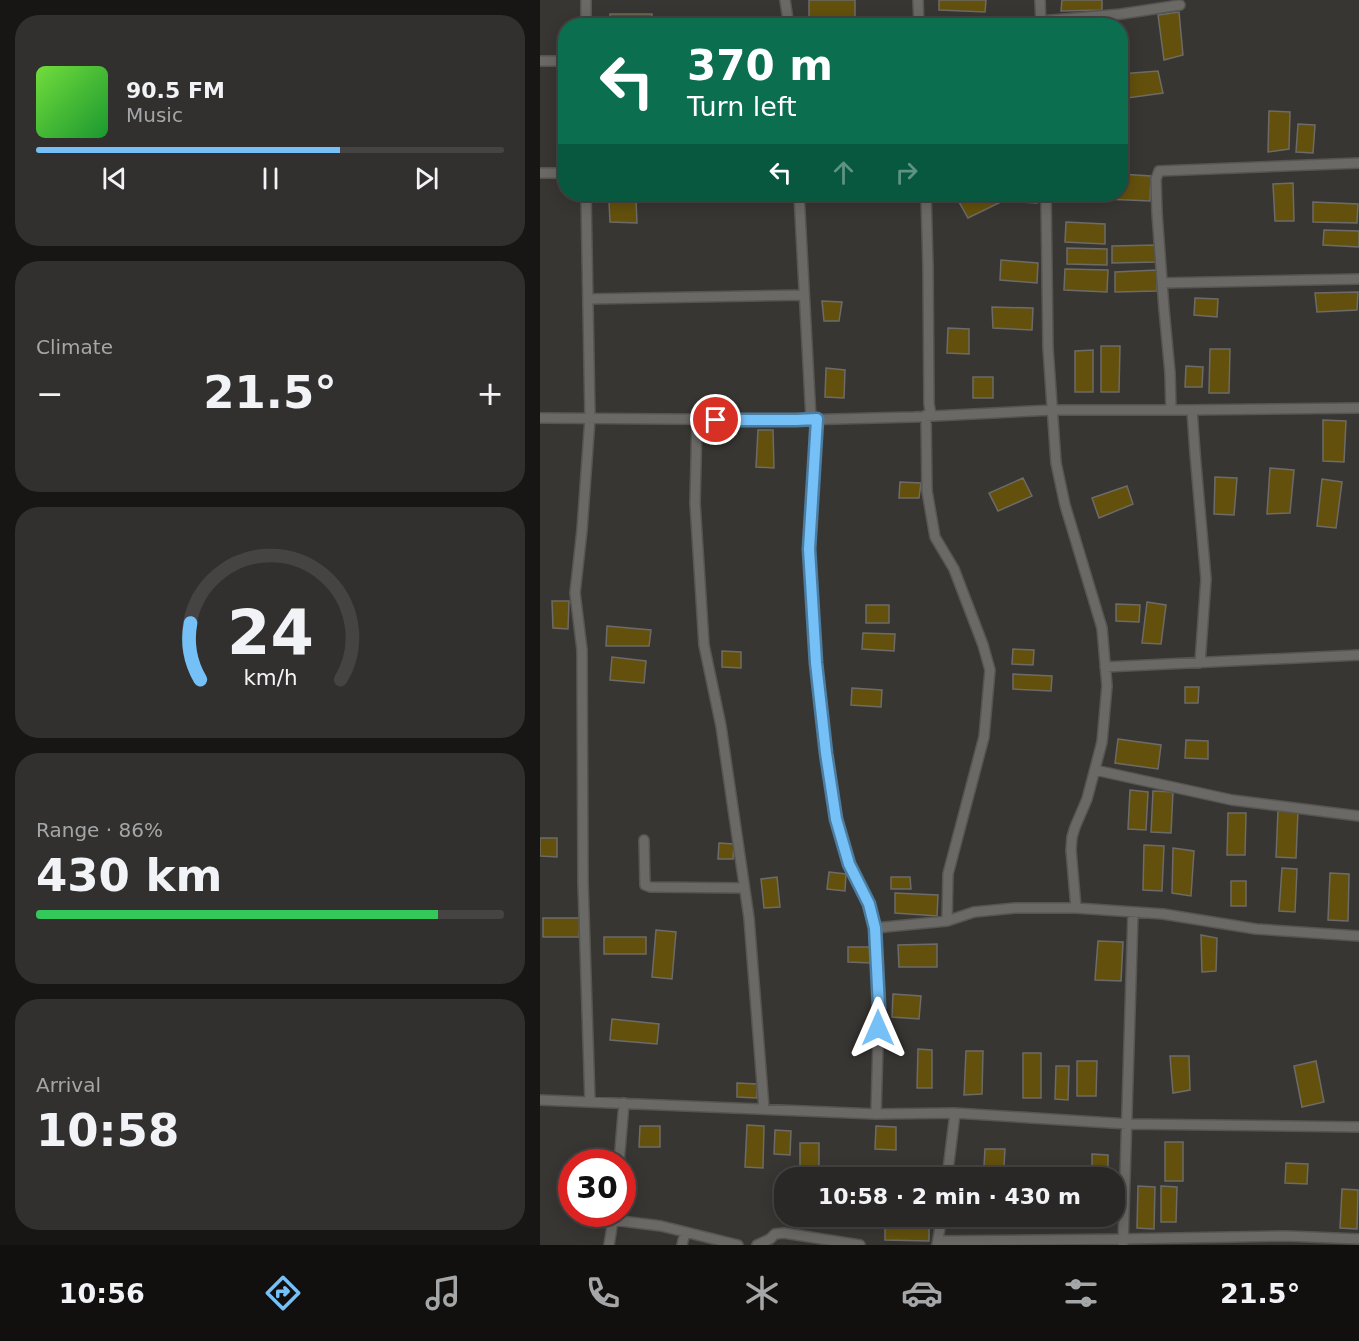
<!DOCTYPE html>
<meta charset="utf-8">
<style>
:root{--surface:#2a2826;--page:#32302e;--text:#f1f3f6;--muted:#a5a6a7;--line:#464443;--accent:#75c0f6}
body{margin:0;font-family:"DejaVu Sans",sans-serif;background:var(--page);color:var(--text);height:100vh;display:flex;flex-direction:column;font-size:22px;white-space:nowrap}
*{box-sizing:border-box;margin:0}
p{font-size:20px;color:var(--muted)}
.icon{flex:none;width:33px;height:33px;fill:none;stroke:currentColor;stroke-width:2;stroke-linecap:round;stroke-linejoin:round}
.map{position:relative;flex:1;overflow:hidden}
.drawer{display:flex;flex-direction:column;gap:15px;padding:15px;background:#171615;width:540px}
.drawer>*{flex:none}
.banner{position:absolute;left:18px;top:18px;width:570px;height:183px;border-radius:24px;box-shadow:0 3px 15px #0003,0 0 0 2px var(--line);background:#0b6e4f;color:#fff;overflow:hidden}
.speed{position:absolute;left:18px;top:1149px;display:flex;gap:12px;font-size:30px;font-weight:700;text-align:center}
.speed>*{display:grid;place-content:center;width:78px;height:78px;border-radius:50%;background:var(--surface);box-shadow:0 3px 15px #0003,0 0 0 2px var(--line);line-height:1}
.speed .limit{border:9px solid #d22;background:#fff;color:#111}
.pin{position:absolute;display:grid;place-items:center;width:51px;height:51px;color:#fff;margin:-26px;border:3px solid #fff;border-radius:50%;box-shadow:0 2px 6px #0007}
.me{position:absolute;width:66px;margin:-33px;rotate:0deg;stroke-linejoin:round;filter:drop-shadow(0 0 4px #0008)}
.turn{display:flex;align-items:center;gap:21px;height:126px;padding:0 30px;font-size:27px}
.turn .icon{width:78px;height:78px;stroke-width:2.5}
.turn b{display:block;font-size:42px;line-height:51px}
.lanes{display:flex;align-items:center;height:57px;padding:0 30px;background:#0003;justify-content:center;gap:30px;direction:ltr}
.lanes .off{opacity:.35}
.big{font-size:45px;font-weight:600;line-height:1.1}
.drawer .tile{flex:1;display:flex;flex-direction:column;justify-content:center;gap:9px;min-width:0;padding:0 21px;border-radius:24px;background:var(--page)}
.drawer .dial{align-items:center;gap:0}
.dial svg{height:156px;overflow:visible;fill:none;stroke:var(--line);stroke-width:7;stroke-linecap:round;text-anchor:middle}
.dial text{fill:var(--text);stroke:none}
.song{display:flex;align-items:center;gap:18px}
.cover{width:72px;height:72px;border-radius:9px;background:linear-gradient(135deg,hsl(100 70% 55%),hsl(130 70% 35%))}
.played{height:6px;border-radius:3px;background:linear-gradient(90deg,var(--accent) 65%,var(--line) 65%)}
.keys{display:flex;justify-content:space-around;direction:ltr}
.heat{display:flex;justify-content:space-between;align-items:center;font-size:33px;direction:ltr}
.charge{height:9px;border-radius:4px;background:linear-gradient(90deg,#34c759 86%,var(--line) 0)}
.trip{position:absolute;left:234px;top:1167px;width:351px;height:60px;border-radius:24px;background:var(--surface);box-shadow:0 3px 15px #0003,0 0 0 2px var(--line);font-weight:600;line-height:60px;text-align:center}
.tab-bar{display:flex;height:96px;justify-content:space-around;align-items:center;background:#11100f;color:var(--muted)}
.tab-bar .icon{width:42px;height:42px}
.tab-bar .active{color:var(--accent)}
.tab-bar b{font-size:27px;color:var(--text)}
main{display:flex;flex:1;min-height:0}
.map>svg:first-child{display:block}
.building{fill:#63500c;stroke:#6c6b67;stroke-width:1.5}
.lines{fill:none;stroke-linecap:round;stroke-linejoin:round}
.street-casing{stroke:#565552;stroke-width:12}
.street{stroke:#6a6965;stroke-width:9}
.route-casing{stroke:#4c7da0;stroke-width:15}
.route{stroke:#75c0f6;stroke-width:10}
</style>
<main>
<section class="drawer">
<div class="tile">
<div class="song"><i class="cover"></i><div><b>90.5 FM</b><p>Music</p></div></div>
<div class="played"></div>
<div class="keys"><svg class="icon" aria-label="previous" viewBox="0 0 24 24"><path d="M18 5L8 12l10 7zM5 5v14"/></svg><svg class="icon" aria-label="pause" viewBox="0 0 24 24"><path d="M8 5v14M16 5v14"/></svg><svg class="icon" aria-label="next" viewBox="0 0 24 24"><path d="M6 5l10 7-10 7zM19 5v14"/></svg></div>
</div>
<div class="tile"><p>Climate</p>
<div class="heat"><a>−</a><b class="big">21.5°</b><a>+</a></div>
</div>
<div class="tile dial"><svg viewBox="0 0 100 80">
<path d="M14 69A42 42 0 1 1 86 69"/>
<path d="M14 69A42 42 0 0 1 9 40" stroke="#75c0f6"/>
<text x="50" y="56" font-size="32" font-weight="700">24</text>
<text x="50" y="72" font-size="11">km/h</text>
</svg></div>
<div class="tile"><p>Range · 86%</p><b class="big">430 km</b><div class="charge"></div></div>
<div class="tile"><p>Arrival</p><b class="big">10:58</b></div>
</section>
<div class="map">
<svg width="819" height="1245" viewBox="0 0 819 1245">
<rect width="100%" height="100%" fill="#383633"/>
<path class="building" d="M269,0h46v21l-46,-1z
M399,0h47l-1,12 -46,-2z
M522,0h40v10l-41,1z
M639,12l4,43 -19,5 -6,-45z
M70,14h42v12h-42z
M618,71l5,22 -43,6v-25z
M729,111l21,1 -1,37 -21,3z
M758,124l17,1 -2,28 -17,-1z
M580,174l31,2 -1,25 -45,-2v-5h15z
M753,183l1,38h-19l-2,-37z
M432,194h27l4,7 -35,17 -10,-18z
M466,194h31v9l-31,-2z
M96,200l1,23 -27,-1 -1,-21z
M773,202l45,2 -1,19 -44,-1z
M526,222l39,2v20l-40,-2z
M784,230l35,1v16l-36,-2z
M617,245v17l-45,1v-17z
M527,248l40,1v16l-40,-1z
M461,260l37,3 -1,20 -37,-3z
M525,269l43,1 -1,22 -43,-2z
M617,270v21l-42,1v-20z
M818,292l-1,18 -40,2 -2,-19z
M655,298l23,1 -1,18 -23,-2z
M282,301l20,1 -3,19h-15z
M452,307l41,1 -1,22 -39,-2z
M408,328l21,1v25l-22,-1z
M561,346h19l-1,46h-18z
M670,349h20l-1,44h-20z
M553,350v42h-18v-41z
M646,366l17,1 -1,20h-17z
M286,368l19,2 -1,28 -19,-1z
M433,377h20v21h-20z
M783,420l23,1 -2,41 -21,-1z
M218,430h15l1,38 -18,-1z
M730,468l24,2 -4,43 -23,1z
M675,477l22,1 -3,37 -20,-1z
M483,478l9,18 -34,15 -9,-18z
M782,479l20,3 -6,46 -19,-2z
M360,482l21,1 -2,15h-20z
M587,486l6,18 -34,14 -7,-20z
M12,601h17l-1,28 -15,-1z
M607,602l19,3 -5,39 -19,-1z
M576,604l24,1 -1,17 -23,-1z
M326,605h23v18h-23z
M67,626l44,4 -2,16h-43z
M323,633l32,1 -1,17 -32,-2z
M473,649l21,1 -1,15 -21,-1z
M182,651l19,1v16l-19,-1z
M72,657l34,4 -2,22 -34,-3z
M473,674l39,2 -1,15 -38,-2z
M645,687h14l-1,16h-13z
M312,688l30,2 -1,17 -30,-2z
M578,739l43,6 -3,24 -43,-6z
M646,740l22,1v18l-23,-1z
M590,790l18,2 -2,38 -18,-1z
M613,791l20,1 -2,41 -20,-1z
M738,810l20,1 -2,47 -20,-1z
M688,813h18l-1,42h-18z
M0,838h17v19l-17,-1z
M179,843l15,1 -1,15h-15z
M604,845l20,1 -2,45 -19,-1z
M633,848l21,3 -3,45 -19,-3z
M742,868l15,1 -2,43 -16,-1z
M289,872l17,2 -1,17 -18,-2z
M790,873l19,1 -1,47 -20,-1z
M237,877l3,30 -16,1 -3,-29z
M351,877h19l1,12h-20z
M691,881h15v25h-15z
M355,893l43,2 -1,21 -42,-3z
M3,918h37l-1,19h-36z
M116,930l20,2 -4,47 -20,-2z
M661,935l16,3 -1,33 -14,1z
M64,937h42v17h-42z
M558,941l25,1 -2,39 -26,-1z
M397,944v23h-38l-1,-22z
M308,947h23v16l-23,-1z
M353,994l28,2 -2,23 -27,-2z
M72,1019l47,5 -2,20 -47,-4z
M378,1049l14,1v38h-15z
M426,1051h17l-1,43 -18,1z
M483,1053h18v45h-18z
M630,1056h19l1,34 -17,3z
M537,1061h20l-1,35h-19z
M776,1061l8,41 -22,5 -8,-41z
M516,1066h13l-1,34 -13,-1z
M197,1083l20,1v14l-20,-1z
M207,1125l17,1 -1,42 -18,-1z
M100,1126h20v21h-21z
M336,1126l20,1v23l-21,-1z
M235,1130l16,1 -1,24 -16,-1z
M625,1142h18v39h-18z
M260,1143h19v30h-19z
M445,1149h20l-1,17h-20z
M552,1154l16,1v19h-16z
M746,1163l22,1 -1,20 -22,-1z
M598,1186l17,1 -1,42 -17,-1z
M621,1186l16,1 -1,35h-15z
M802,1189l16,1 -1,39 -17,-1z
M325,1216h18l-1,11 -18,-2z
M345,1221l44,2v18l-44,-1z"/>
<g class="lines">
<g class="street-casing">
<path id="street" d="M245,0l4,26
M378,0l1,26
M500,0l1,26
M501,21l80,-7 59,-9
M46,26v-26
M0,61h26
M0,173h26
M46,194l4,224 -8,112 -7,63 7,57 1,233 7,219
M259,194l12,225
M386,194l2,73 1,137 2,11
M506,194l2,154 8,115 9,42 37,123 5,58 -5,56 -15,57 -12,28 -3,10 -1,13 5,58
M622,283l197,-4
M48,299l216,-4
M631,410l-1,-37 -6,-64 -7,-96 -1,-34 3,-8 200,-8
M652,410l3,43 11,126 -6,84
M386,415l1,76 8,46 19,32 29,76 7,25 -6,67 -36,137 -1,47
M0,418l256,2 118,-3 139,-7h132l174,-2
M157,419l-2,84 9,142 17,81 28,192 15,191
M277,419l-8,130 7,114 10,90 10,66 13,45 20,40 6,24 4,79 -3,107
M565,667l254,-12
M555,770l137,30 127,16
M104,840l1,45 5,2 94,1
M335,928l72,-7 27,-9 41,-4h61l87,6 93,15 103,7
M0,1100l336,14 79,-1 173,11 231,3
M79,1162l5,-59
M407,1178l8,-65
M74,1214l-1,6 48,6 77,19
M398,1241l185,-2 163,-3 73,3
M69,1245l4,-25
M142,1245l3,-13
M217,1245l13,-6 5,-5 9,-1 76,12
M397,1245l5,-29
M583,1245l10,-333"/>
</g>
<use href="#street" class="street"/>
</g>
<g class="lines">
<g class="route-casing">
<path id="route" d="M176,420h80l21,-1 -8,130 7,114 10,90 10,66 13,45 20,40 6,24 4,79 -1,21"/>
</g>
<use href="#route" class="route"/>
</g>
</svg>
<div class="speed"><div class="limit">30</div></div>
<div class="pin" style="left:176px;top:420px;background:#d93025"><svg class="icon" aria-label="arrive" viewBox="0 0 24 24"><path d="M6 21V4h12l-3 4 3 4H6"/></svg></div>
<svg class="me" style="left:338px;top:1028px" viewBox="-20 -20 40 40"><path d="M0-17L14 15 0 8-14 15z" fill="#75c0f6" stroke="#fff" stroke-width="4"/></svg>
<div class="trip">10:58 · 2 min · 430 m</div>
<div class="banner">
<div class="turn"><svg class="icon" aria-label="left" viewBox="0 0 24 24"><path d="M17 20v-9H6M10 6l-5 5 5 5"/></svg><div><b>370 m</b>Turn left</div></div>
<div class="lanes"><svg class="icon" aria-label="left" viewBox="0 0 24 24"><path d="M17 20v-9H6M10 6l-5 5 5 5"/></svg><svg class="icon off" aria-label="ahead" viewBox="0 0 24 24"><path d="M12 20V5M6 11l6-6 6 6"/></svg><svg class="icon off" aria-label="right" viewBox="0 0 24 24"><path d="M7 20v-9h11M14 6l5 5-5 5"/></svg></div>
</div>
</div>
</main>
<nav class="tab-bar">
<b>10:56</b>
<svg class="icon active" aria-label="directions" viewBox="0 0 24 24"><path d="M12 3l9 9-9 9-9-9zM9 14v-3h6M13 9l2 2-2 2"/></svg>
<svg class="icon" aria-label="music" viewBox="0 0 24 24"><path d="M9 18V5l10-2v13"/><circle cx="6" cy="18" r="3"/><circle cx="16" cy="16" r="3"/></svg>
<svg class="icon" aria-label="phone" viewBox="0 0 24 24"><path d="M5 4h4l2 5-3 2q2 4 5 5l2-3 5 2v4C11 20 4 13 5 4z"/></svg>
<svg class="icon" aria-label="climate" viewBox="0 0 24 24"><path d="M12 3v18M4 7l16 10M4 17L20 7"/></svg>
<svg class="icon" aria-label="car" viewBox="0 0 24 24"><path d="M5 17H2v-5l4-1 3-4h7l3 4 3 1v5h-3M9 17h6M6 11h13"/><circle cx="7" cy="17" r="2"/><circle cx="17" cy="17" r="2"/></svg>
<svg class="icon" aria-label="filters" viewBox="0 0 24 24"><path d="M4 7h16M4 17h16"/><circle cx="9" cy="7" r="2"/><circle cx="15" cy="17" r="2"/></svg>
<b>21.5°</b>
</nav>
